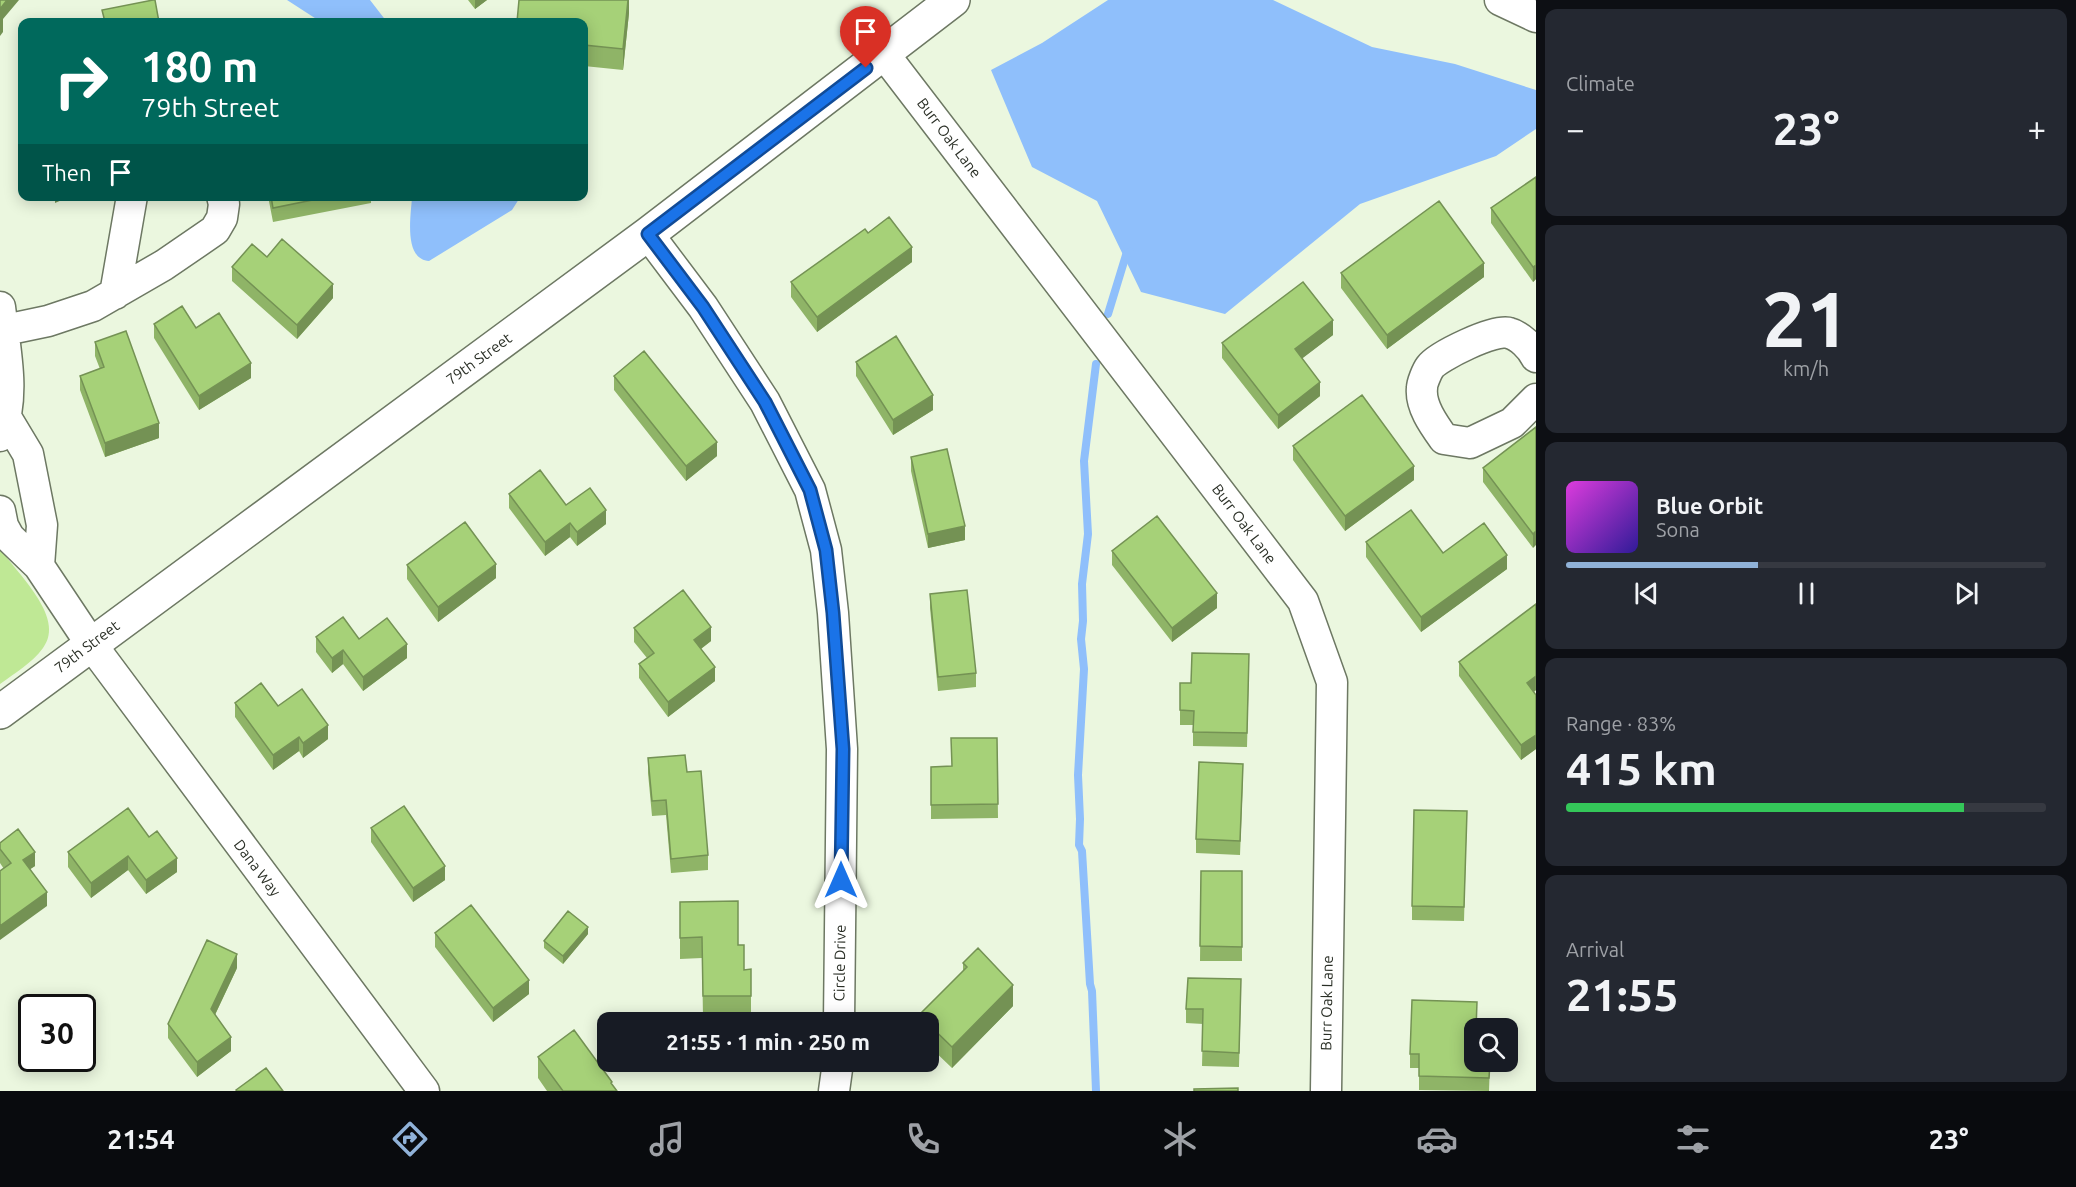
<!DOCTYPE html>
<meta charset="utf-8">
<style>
:root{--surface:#171b24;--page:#242831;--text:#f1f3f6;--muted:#9ea1a6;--line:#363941;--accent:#90b2d8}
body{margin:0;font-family:Ubuntu,sans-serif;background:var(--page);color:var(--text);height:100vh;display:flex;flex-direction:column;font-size:22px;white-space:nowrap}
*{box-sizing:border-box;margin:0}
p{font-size:20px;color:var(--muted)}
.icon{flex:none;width:33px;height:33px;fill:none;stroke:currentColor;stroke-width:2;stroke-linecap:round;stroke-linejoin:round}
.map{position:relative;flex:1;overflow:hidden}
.panel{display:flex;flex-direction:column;gap:9px;padding:9px;background:#0d0f14;width:540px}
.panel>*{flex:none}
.hud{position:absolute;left:18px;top:18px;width:570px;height:183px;border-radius:12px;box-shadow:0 3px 15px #0003;background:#00695c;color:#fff;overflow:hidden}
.tools{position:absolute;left:1464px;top:1018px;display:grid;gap:12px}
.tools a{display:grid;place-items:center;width:54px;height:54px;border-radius:12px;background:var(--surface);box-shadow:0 3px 15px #0003;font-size:30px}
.speed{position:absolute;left:18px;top:994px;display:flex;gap:12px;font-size:30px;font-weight:700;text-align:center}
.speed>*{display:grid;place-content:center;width:78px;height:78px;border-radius:50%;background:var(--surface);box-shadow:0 3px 15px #0003;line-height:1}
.speed .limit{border:3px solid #111;border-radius:9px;background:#fff;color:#111}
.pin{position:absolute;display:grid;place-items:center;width:51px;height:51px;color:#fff;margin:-62px -26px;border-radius:50% 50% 50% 0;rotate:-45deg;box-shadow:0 0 6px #0007}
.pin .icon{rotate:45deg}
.me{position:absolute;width:66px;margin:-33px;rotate:0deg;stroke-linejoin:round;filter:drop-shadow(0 0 4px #0008)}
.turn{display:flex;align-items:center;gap:21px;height:126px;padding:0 24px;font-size:27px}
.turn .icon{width:78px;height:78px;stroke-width:2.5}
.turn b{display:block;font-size:42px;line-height:51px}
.then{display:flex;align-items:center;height:57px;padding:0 24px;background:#0003;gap:12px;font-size:22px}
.big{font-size:45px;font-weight:700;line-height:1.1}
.panel .card{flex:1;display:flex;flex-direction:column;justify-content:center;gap:9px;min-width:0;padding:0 21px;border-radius:12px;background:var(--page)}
.panel .dial{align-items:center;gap:0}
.dial b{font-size:78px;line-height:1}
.song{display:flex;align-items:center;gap:18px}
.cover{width:72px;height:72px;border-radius:9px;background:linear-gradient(135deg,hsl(300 70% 55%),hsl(250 70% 35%))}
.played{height:6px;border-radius:3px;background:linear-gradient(90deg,var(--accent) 40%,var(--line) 40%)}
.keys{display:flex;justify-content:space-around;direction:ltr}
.heat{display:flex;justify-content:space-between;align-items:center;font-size:33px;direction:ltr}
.charge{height:9px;border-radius:4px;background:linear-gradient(90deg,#34c759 83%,var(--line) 0)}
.trip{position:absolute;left:597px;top:1012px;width:342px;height:60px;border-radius:12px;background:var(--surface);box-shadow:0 3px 15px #0003;font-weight:700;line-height:60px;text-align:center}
.menu{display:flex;height:96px;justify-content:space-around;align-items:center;background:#090b0e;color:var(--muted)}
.menu .icon{width:42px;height:42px}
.menu .selected{color:var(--accent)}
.menu b{font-size:27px;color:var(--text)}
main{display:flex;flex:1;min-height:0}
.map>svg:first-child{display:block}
.green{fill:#bfe895}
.water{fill:#8fbffb}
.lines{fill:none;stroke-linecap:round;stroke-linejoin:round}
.stream{stroke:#8fbffb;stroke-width:8}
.street-casing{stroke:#6d7863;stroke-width:33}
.secondary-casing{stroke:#6d7863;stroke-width:36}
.street{stroke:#fff;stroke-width:30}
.secondary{stroke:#fff;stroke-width:33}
.wall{fill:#8fb467}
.shaded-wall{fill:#749254}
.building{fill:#a6d178;stroke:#749254;stroke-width:1.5}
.route-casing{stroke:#114b97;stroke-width:15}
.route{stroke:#1a73e8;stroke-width:10}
.labels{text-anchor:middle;stroke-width:6;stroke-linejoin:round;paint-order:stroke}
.street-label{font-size:15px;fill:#2a2f26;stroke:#fff}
</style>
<main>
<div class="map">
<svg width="1536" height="1091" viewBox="0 0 1536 1091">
<rect width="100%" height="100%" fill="#ebf7df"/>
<path class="green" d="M0,548c15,24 67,69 43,100 -11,15 -28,25 -43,36z"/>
<path class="water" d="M287,0h83l17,22h-66z
M1108,0h165l99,47 83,17 81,26v39l-40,27 -136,48 -135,110 -84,-22 -44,-91 -65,-34 -41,-97 51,-27z
M412,197l106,-1 1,3 -7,11 -83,51c-26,-2 -18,-46 -17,-64z"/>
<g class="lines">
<path class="stream" d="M1108,314l18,-59 4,-3
M1096,1091l-4,-100 -2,-7 -8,-133 -3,-6 1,-26 -2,-44 6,-106 -3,-30 2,-18 -1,-37 6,-50 -4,-73 12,-97"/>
<g class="street-casing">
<path id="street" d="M1500,0l36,17
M884,54l419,547 29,81 -6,409
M648,234l55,73 62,95 45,88 16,60 7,63 9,136 -3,274
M115,294l17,-98
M0,307c5,42 16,88 0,129
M0,331l48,-10 45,-15 71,-41 51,-35 7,-12 2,-14 -2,-8
M1536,357c-5,-10 -16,-21 -27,-24 -13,-5 -71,23 -79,34 -3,4 -8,16 -8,21 -2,18 12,37 22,51l26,4 42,-20 24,-24
M7,419l21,35 14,71 -3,41
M0,511l3,15 6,11 30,29 52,78 333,447
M834,1091l4,-29"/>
</g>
<g class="secondary-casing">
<path id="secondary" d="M0,712l648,-478 305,-234"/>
</g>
<use href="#street" class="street"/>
<use href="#secondary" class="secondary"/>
</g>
<path class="wall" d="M468,0h19l-12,9z
M629,0v13l-6,57 -39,-4v-44z
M1536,177v102l-3,3 -42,-59v-15z
M268,196h103v7l-98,19z
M868,233l44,29 -95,70 -26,-35v-15z
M267,257l66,41 -36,41 -65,-58v-14z
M1341,273l143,4 -97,72 -46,-61z
M154,324l42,4 55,50 -52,32 -45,-72z
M1333,335l-31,23 18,38 -42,33 -56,-71v-15z
M95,342l64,96 -54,19 -25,-67v-14l20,-7 -5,-13z
M856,362l77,48 -40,25 -37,-59z
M614,376l103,80 -31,25 -72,-91z
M1536,427l-3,121 -50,-66v-14z
M1293,446l121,34 -69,51 -52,-71z
M911,457l54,83 -37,8 -17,-77z
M509,494l57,11 40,19 -29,22 -7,-9 -25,19 -36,-48z
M1366,542l77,11 64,16 -86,63 -55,-75z
M1112,551l105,57 -45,34 -60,-77z
M407,565l89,13 -58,44 -31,-43z
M930,594l46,79v14l-38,4 -8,-83z
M634,628l77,13 -10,8 14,32 -47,36 -29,-39v-14l8,-6 -13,-16z
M316,637l43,2 48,19 -44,33 -20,-27 -11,9 -16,-21z
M1459,662l77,28 -2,2 2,3v54l-15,11 -62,-84z
M1249,668l-2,79 -54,-1v-21h-13v-42h11z
M235,703l43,3 50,33 -25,19 -4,-7 -26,19 -38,-53z
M997,738l1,80 -67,1v-52l21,-1z
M648,758l39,14 21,83v15l-37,3 -5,-58 -14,1 -4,-43z
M1243,778l-3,77 -44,-2v-14z
M1467,811l-3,110 -52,-1v-14z
M371,828l74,52 -32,22 -42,-60z
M149,837l28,35 -31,22 -18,-24 -37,28 -23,-31v-15z
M0,843l35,23 -5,3 17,37 -43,-37 -4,-6z
M1201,871h41v90h-42z
M680,902l58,43 6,25 7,-1v48h-48l-1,-59 -22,1z
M435,933l94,61 -36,28 -58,-75z
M588,934l-25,30 -19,-16v-7z
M963,963l50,43 -61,62 -24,-23v-22h-9v-8l44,-44z
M237,968l-22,47 16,36 -34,26 -29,-39v-14z
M1241,994l-2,73 -37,-1 1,-42 -17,-1v-14z
M1477,1002l-1,27h-2l16,33 -1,29 -70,-1v-22h-9v-14z
M538,1057l74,28 5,6h-70l-9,-13z"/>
<path class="shaded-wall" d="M7,0h12l-16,19v13l-3,4v-27z
M475,0h12l-12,9z
M628,0h1v13l-6,57v-21z
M55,196h16l-16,7z
M912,247v15l-95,70v-15z
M1484,263v14l-97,72v-14z
M1536,265v14l-3,3v-15z
M333,284v14l-36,41v-14z
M1333,320v15l-38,29v-15z
M251,363v15l-52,32v-14z
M1320,382v14l-42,33v-14z
M933,395v15l-40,25v-15z
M159,423v15l-54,19v-14z
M717,442v14l-31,25v-15z
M1414,466v14l-69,51v-15z
M606,510v14l-29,22v-14z
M570,523v14l-25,19v-14z
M965,526v14l-37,8v-14z
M1536,531v14l-3,3v-14z
M1507,555v14l-86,63v-15z
M496,564v14l-58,44v-15z
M1217,593v15l-45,34v-14z
M711,627v14l-17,13v-14z
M407,644v14l-44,33v-14z
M343,650v14l-11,9v-15z
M715,667v14l-47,36v-15z
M1536,676v14l-9,7v-14z
M328,725v14l-25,19v-15z
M1536,735v14l-15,11v-15z
M299,737v14l-26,19v-15z
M35,852v14l-12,8v-14z
M128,856v14l-37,28v-15z
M177,858v14l-31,22v-14z
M445,866v14l-32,22v-14z
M47,892v14l-47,34v-14z
M588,927v7l-25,30v-8z
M237,954v14l-26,55v-14z
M529,980v14l-36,28v-14z
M1013,985v21l-61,62v-21z
M231,1037v14l-34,26v-15z"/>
<path class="building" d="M0,0h7l-7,9z
M153,0h2l4,22h-54l-3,-12z
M519,0h109l-5,49 -39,-4v-23h-67z
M1536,177v88l-3,2 -42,-59z
M271,196h61l-59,12z
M1439,201l45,62 -97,72 -46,-62z
M889,217l23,30 -95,70 -26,-35 74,-53 3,4z
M282,239l51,45 -36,41 -65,-58 20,-23 15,13z
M1303,282l30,38 -38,29 25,33 -42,33 -56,-72z
M182,306l14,22 23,-15 32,50 -52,33 -45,-72z
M126,331l33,92 -54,20 -25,-67 24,-9 -9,-25z
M896,336l37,59 -40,25 -37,-58z
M644,351l73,91 -31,24 -72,-90z
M1362,395l52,71 -69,50 -52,-70z
M1536,427v104l-3,3 -50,-66z
M947,449l18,77 -37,8 -17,-77z
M540,470l26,35 24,-17 16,22 -29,22 -7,-9 -25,19 -36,-48z
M1411,510l32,43 41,-30 23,32 -86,62 -55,-75z
M1157,516l60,77 -45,35 -60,-77z
M465,522l31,42 -58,43 -31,-42z
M683,590l28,37 -17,13 21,27 -47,35 -29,-38 15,-11 -20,-25z
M967,590l9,83 -38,4 -8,-83z
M1536,604v72l-9,7 9,12v40l-15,10 -62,-83z
M343,617l16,22 28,-21 20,26 -44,33 -20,-27 -11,8 -16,-21z
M1192,653l57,1 -2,79 -54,-1 1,-21 -14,-1v-27h11z
M261,683l17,23 24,-17 26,36 -25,18 -4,-6 -26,18 -38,-52z
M951,738h46l1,66 -67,1v-38l21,-1z
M685,755l2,17 14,-1 7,84 -37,4 -5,-59 -14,1 -4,-43z
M1199,762l44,2 -3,77 -44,-2z
M404,806l41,60 -32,22 -42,-60z
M128,808l21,29 8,-6 20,27 -31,22 -18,-24 -37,27 -23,-31z
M1414,810l53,1 -3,96 -52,-1z
M18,829l17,23 -12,8 24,32 -47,34v-55l11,-8 -11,-14v-6z
M1201,871h41v76l-42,-1z
M738,901v44h6v25l7,-1v27h-48l-1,-59 -22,1v-36z
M471,905l58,75 -36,28 -58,-75z
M568,911l20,16 -25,29 -19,-15z
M207,940l30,14 -26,55 20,28 -34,25 -29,-38z
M978,948l35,37 -61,62 -33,-32 48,-48 -4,-4z
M1188,978l53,1 -2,74 -37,-2 1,-42h-17z
M1412,1000l65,2 -1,27h-2v33h16l-1,16 -70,-2v-22h-9z
M574,1030l38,52 -1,1 6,8h-54l-25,-34z
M266,1068l17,23h-46l-1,-1z
M1238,1088v3h-44v-2z"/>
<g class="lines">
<g class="route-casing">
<path id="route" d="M841,880l2,-131 -10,-136 -7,-63 -16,-60 -45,-88 -62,-95 -55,-73 218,-166"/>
</g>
<use href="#route" class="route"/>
</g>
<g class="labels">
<g class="street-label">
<text transform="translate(949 138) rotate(53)" y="5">Burr Oak Lane</text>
<text transform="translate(479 359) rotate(-36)" y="5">79th Street</text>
<text transform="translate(1244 524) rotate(53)" y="5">Burr Oak Lane</text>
<text transform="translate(87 647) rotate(-37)" y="5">79th Street</text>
<text transform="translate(257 868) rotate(53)" y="5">Dana Way</text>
<text transform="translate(840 963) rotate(-89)" y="5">Circle Drive</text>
<text transform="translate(1327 1003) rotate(-89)" y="5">Burr Oak Lane</text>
</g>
</g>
</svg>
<div class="tools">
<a><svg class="icon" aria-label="search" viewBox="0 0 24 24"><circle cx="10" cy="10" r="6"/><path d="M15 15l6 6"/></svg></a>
</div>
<div class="speed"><div class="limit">30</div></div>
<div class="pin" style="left:866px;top:68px;background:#d93025"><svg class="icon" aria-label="arrive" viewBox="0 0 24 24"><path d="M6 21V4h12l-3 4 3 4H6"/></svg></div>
<svg class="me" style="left:841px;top:880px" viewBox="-20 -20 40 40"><path d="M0-17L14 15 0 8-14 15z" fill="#1a73e8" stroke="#fff" stroke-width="4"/></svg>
<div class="trip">21:55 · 1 min · 250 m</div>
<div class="hud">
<div class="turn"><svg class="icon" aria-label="right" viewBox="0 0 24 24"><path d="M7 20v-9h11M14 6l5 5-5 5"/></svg><div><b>180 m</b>79th Street</div></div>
<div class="then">Then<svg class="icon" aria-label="arrive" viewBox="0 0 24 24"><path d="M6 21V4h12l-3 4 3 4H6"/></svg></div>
</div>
</div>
<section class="panel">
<div class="card"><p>Climate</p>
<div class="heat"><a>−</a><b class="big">23°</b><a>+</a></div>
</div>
<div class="card dial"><b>21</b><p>km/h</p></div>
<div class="card">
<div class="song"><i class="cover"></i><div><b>Blue Orbit</b><p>Sona</p></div></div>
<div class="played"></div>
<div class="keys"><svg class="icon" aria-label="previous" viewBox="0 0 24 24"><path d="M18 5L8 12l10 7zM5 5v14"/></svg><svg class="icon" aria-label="pause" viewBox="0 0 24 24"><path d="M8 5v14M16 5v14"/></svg><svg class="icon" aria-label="next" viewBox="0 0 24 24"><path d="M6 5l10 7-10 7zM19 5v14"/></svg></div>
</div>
<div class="card"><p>Range · 83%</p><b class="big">415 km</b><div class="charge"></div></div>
<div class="card"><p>Arrival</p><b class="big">21:55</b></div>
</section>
</main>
<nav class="menu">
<b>21:54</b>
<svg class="icon selected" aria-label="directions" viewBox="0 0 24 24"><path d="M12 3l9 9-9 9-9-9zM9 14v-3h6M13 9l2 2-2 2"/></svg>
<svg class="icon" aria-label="music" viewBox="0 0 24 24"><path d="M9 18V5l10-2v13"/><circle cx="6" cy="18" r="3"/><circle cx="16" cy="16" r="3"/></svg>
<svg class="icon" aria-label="phone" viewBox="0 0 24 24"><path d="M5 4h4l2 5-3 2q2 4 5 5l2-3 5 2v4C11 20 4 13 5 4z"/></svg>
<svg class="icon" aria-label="climate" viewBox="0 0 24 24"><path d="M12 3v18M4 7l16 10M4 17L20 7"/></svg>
<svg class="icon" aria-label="car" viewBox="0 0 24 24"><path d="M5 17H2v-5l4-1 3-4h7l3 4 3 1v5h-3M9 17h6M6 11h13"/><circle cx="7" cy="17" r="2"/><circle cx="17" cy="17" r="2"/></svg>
<svg class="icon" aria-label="filters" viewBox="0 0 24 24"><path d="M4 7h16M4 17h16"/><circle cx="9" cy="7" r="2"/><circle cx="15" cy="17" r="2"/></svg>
<b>23°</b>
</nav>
